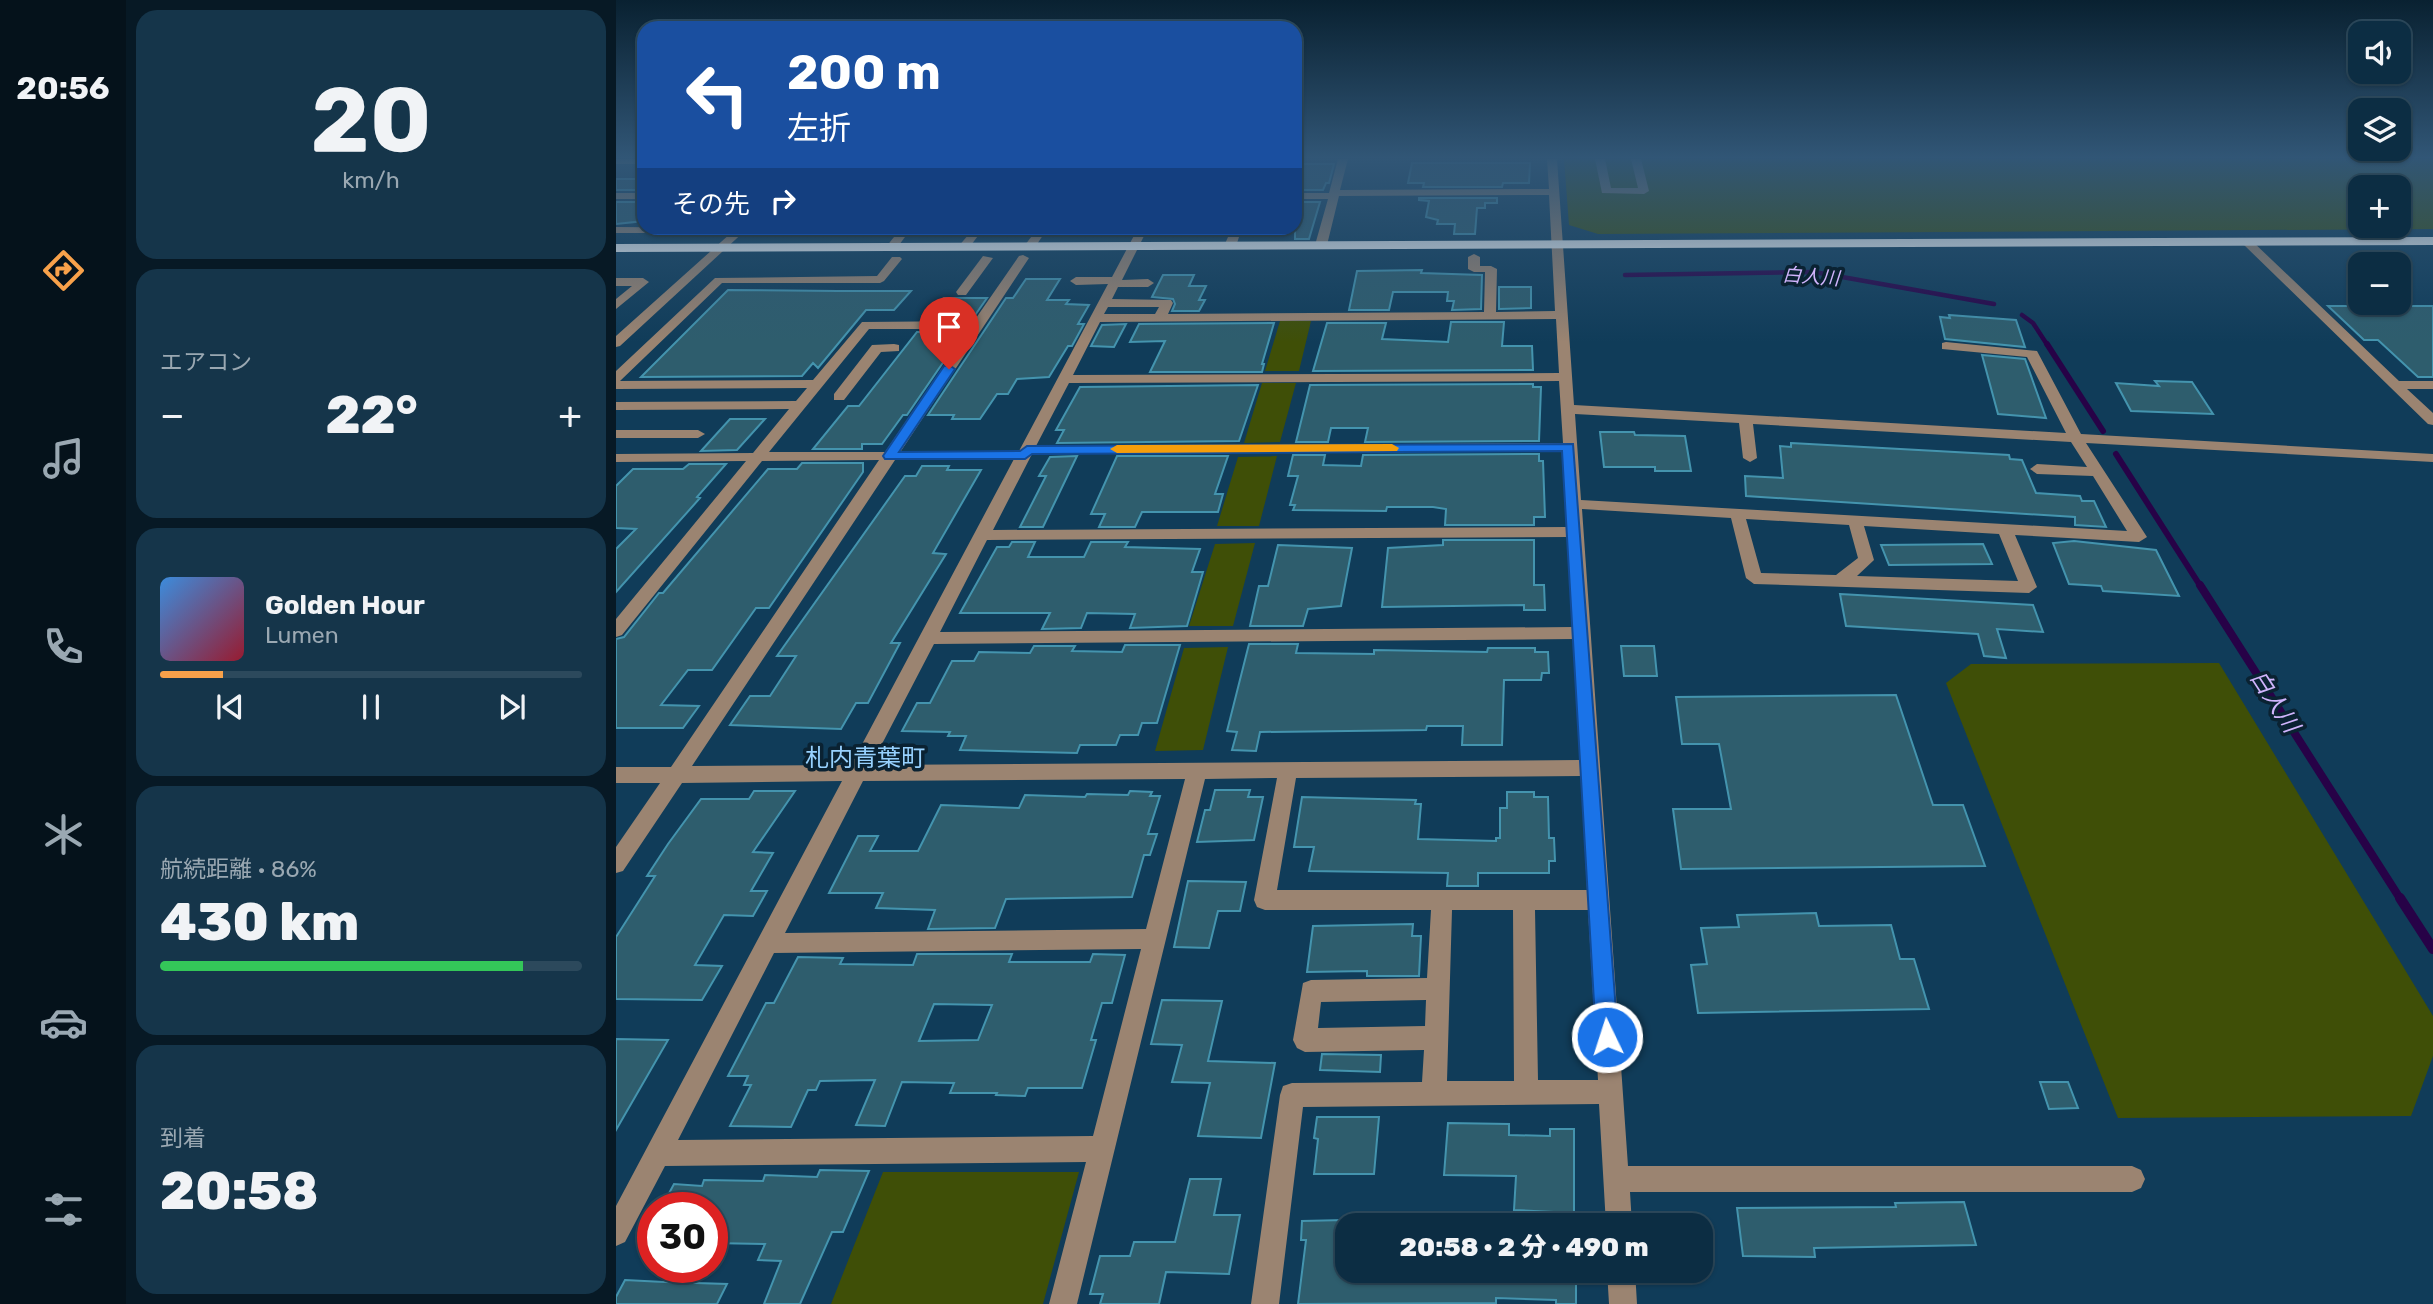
<!DOCTYPE html>
<html lang="ja">
<meta charset="utf-8">
<style>
:root{--surface:#0c2d43;--page:#15354a;--text:#f1f3f6;--muted:#9aa8b2;--line:#2c495c;--accent:#f8a14a}
body{margin:0;font-family:Rubik,"Noto Sans JP",sans-serif;background:var(--page);color:var(--text);height:100vh;display:flex;flex-direction:column;font-size:26px;white-space:nowrap}
*{box-sizing:border-box;margin:0}
p{font-size:23px;color:var(--muted)}
.icon{flex:none;width:38px;height:38px;fill:none;stroke:currentColor;stroke-width:2;stroke-linecap:round;stroke-linejoin:round}
.map{position:relative;flex:1;overflow:hidden}
.side{display:flex;flex-direction:column;gap:10px;padding:10px;background:#071925;width:490px}
.side>*{flex:none}
.hud{position:absolute;left:21px;top:21px;width:665px;height:214px;border-radius:21px;box-shadow:0 2px 5px #0004,0 0 0 2px var(--line);background:#1a4fa0;color:#fff;overflow:hidden}
.controls{position:absolute;left:1732px;top:21px;display:grid;gap:14px}
.controls a{display:grid;place-items:center;width:63px;height:63px;border-radius:14px;background:var(--surface);box-shadow:0 2px 5px #0004,0 0 0 2px var(--line);font-size:35px}
.speed{position:absolute;left:21px;top:1192px;display:flex;gap:14px;font-size:35px;font-weight:700;text-align:center}
.speed>*{display:grid;place-content:center;width:91px;height:91px;border-radius:50%;background:var(--surface);box-shadow:0 2px 5px #0004,0 0 0 2px var(--line);line-height:1}
.speed .limit{border:10px solid #d22;background:#fff;color:#111}
.pin{position:absolute;display:grid;place-items:center;width:60px;height:60px;color:#fff;margin:-72px -30px;border-radius:50% 50% 50% 0;rotate:-45deg;box-shadow:0 0 7px #0007}
.pin .icon{rotate:45deg}
.me{position:absolute;width:77px;margin:-38px;rotate:356deg;stroke-linejoin:round;filter:drop-shadow(0 0 5px #0008)}
.turn{display:flex;align-items:center;gap:24px;height:147px;padding:0 35px;font-size:32px}
.turn .icon{width:91px;height:91px;stroke-width:2.5}
.turn b{display:block;font-size:49px;line-height:60px}
.then{display:flex;align-items:center;height:66px;padding:0 35px;background:#0003;gap:14px;font-size:26px}
.big{font-size:52px;font-weight:800;line-height:1.1}
.side .tile{flex:1;display:flex;flex-direction:column;justify-content:center;gap:10px;min-width:0;padding:0 24px;border-radius:21px;background:var(--page)}
.side .dial{align-items:center;gap:0}
.dial b{font-size:91px;line-height:1}
.song{display:flex;align-items:center;gap:21px}
.cover{width:84px;height:84px;border-radius:10px;background:linear-gradient(135deg,hsl(210 70% 55%),hsl(350 70% 35%))}
.played{height:7px;border-radius:4px;background:linear-gradient(90deg,var(--accent) 15%,var(--line) 15%)}
.keys{display:flex;justify-content:space-around;direction:ltr}
.heat{display:flex;justify-content:space-between;align-items:center;font-size:38px;direction:ltr}
.charge{height:10px;border-radius:5px;background:linear-gradient(90deg,#34c759 86%,var(--line) 0)}
.trip{position:absolute;left:719px;top:1213px;width:378px;height:70px;border-radius:21px;background:var(--surface);box-shadow:0 2px 5px #0004,0 0 0 2px var(--line);font-weight:800;line-height:70px;text-align:center}
main{display:flex;flex:1;min-height:0}
.tab-bar{display:flex;flex-direction:column;width:126px;justify-content:space-around;align-items:center;background:#05121b;color:var(--muted)}
.tab-bar .icon{width:49px;height:49px}
.tab-bar .selected{color:var(--accent)}
.tab-bar b{font-size:32px;color:var(--text)}
.map>svg:first-child{display:block}
.green{fill:#3f4f07;fill-rule:evenodd}
.lines{fill:none;stroke-linecap:round;stroke-linejoin:round}
.stream-far3{stroke:#270247;stroke-width:4.5}
.stream-far2{stroke:#270247;stroke-width:6}
.stream-far1{stroke:#270247;stroke-width:8}
.stream{stroke:#270247;stroke-width:10}
.building{fill:#2e5d6d;stroke:#4494ae;stroke-width:2;fill-rule:evenodd}
.minor{fill:#9b8471;fill-rule:evenodd}
.highway{fill:#fafafa;fill-rule:evenodd}
.route{fill:#1a73e8;stroke:#114b97;stroke-width:2}
.slow{fill:#f59e0b}
.labels{text-anchor:middle;stroke-width:7;stroke-linejoin:round;paint-order:stroke}
.far-water-label{font-size:19px;font-style:italic;fill:#d0b4fc;stroke:#0a2232}
.water-label{font-size:23px;font-style:italic;fill:#d0b4fc;stroke:#0a2232}
.quarter-label{font-size:24px;fill:#97d1fe;stroke:#0a2232}
</style>
<main>
<nav class="tab-bar">
<b>20:56</b>
<svg class="icon selected" aria-label="directions" viewBox="0 0 24 24"><path d="M12 3l9 9-9 9-9-9zM9 14v-3h6M13 9l2 2-2 2"/></svg>
<svg class="icon" aria-label="music" viewBox="0 0 24 24"><path d="M9 18V5l10-2v13"/><circle cx="6" cy="18" r="3"/><circle cx="16" cy="16" r="3"/></svg>
<svg class="icon" aria-label="phone" viewBox="0 0 24 24"><path d="M5 4h4l2 5-3 2q2 4 5 5l2-3 5 2v4C11 20 4 13 5 4z"/></svg>
<svg class="icon" aria-label="climate" viewBox="0 0 24 24"><path d="M12 3v18M4 7l16 10M4 17L20 7"/></svg>
<svg class="icon" aria-label="car" viewBox="0 0 24 24"><path d="M5 17H2v-5l4-1 3-4h7l3 4 3 1v5h-3M9 17h6M6 11h13"/><circle cx="7" cy="17" r="2"/><circle cx="17" cy="17" r="2"/></svg>
<svg class="icon" aria-label="filters" viewBox="0 0 24 24"><path d="M4 7h16M4 17h16"/><circle cx="9" cy="7" r="2"/><circle cx="15" cy="17" r="2"/></svg>
</nav>
<section class="side">
<div class="tile dial"><b>20</b><p>km/h</p></div>
<div class="tile"><p>エアコン</p>
<div class="heat"><a>−</a><b class="big">22°</b><a>+</a></div>
</div>
<div class="tile">
<div class="song"><i class="cover"></i><div><b>Golden Hour</b><p>Lumen</p></div></div>
<div class="played"></div>
<div class="keys"><svg class="icon" aria-label="previous" viewBox="0 0 24 24"><path d="M18 5L8 12l10 7zM5 5v14"/></svg><svg class="icon" aria-label="pause" viewBox="0 0 24 24"><path d="M8 5v14M16 5v14"/></svg><svg class="icon" aria-label="next" viewBox="0 0 24 24"><path d="M6 5l10 7-10 7zM19 5v14"/></svg></div>
</div>
<div class="tile"><p>航続距離 · 86%</p><b class="big">430 km</b><div class="charge"></div></div>
<div class="tile"><p>到着</p><b class="big">20:58</b></div>
</section>
<div class="map">
<svg width="1817" height="1304" viewBox="0 0 1817 1304">
<rect width="100%" height="100%" fill="#103c59"/>
<path class="green" d="M948,159h869v70l-835,5 -29,-9zM1745,187h38v39h-38z
M664,321h31l-12,50h-34z
M646,383h34l-16,59 -36,1z
M661,456l-18,70h-42l21,-69z
M639,543l-22,83h-44l26,-82z
M612,647l-25,103 -48,1 29,-103z
M1603,663l214,353v40l-22,60 -293,2 -172,-435 25,-19z
M267,1172h196l-36,132h-212z"/>
<g class="lines">
<path class="stream-far3" d="M1009,275l189,-3 180,32
M1406,315l11,8 15,23"/>
<path class="stream-far2" d="M1431,344l56,87
M1500,454l85,133"/>
<path class="stream-far1" d="M1584,585l201,315"/>
<path class="stream" d="M1784,898l33,51"/>
</g>
<path class="building" d="M796,163h118l-1,20h-26l-1,4h-79l1,-4h-16z
M679,164h39l-5,19h-3l-3,7h-28z
M0,179h28v11h-28z
M803,198h78v5h-12v5h-8l-2,26h-21l1,-10h-18l1,-4 -12,-3 3,-16 -10,-1z
M0,202h28v19l-28,3z
M679,202h25l-11,37h-14z
M806,270l-1,3 61,2 -1,34 -29,1 2,-9h-7l1,-9h-55l-4,18h-40l8,-39z
M547,275h31l-5,11h17l-7,14h6l-6,11h-27l3,-7 -2,-5 -21,-2z
M410,279h34l-13,21h22l-3,4 23,1 -11,19h6l-12,22h-4l-19,31 -32,2 -9,15h-11l-17,25h-28l2,-4h-26l78,-117h7z
M883,287h32v21l-32,1z
M112,290l110,1h73l-17,19h-28l-48,58 -5,-5 -11,13 -161,1z
M328,298h43l-14,20 -46,1z
M1712,306h105v71h-15l-40,-37h-14z
M1333,315l67,5 9,27 -80,-8 -5,-22 10,1z
M835,322h53l-2,24h30l1,24 -220,1 14,-48h59l-4,16 66,3z
M658,323l-12,41h2l-2,8h-112l15,-31 -35,1 9,-18z
M510,324l-12,23 -23,-1 11,-21z
M301,332h47l-57,83h-4l-21,29h-20v5h-49l35,-43h11z
M1366,355l43,4 21,59 -48,-4z
M1539,381l37,1 21,32 -82,-3 -15,-28 43,3z
M917,384v3h8l-2,54 -174,1 3,-14h-37l-3,14h-32l14,-57z
M642,385l-19,56 -182,2 7,-13h-8l24,-43z
M114,419h35l-28,31 -36,1z
M984,432h34l1,3 50,1 6,35h-36v-4h-51z
M1175,443l218,12 1,4 12,1 14,33 44,3 2,5h12l12,26 -31,-2v-8l-329,-21 -1,-20 38,2 -3,-32 11,1z
M923,454v7h4l2,56h-11v8h-89l1,-16 -13,-2h-46l-1,4 -93,-1 2,-5h-5l8,-29h-10l5,-21h32l-2,10 38,1 2,-11z
M461,456l-34,71h-23l26,-51h-7l11,-19z
M501,456h111l-13,38h8l-5,18h-76l-7,15h-36l6,-13h-14z
M186,463h61v9l-94,136h-13l-44,62h-24l-27,35 38,1 -16,22h-67v-89l8,-2 35,-44h4l105,-124h29z
M73,464h37l-29,33 3,1 -84,94v-43l20,-20 -20,-1v-42l17,-17h50z
M306,466h27l-2,4h34l-48,83 13,1 -55,89h9l-32,60h-12l-15,26 -111,-4 20,-29h20l26,-40h-19l128,-180h11z
M827,540h91v45h10l1,25h-21v-5l-142,2 6,-59 55,-3z
M1458,541l82,9 23,46 -76,-5 -2,-5 -32,-2 -16,-41z
M396,542h23l-7,15h56l7,-15h37l-3,5 75,2 -8,23h11l-16,54 -57,2 5,-14 -48,-1 -6,15 -39,1 8,-16h-90l37,-66h12z
M1367,544l9,20 -103,1 -8,-20z
M662,545l74,3 -11,58 -33,3 -5,17h-53l9,-40h9z
M1224,594l193,11 10,27 -46,-3 9,29 -22,-2 -6,-22 -132,-8z
M633,644h49l-2,9 78,1v-4l113,2 1,-4h47v4h13l1,21h-7l-1,7h-37l-2,65h-40l1,-19h-36l-1,4 -166,2 -4,19 -24,-1 5,-18 -10,-1z
M509,645h55l-23,78h-15l-4,12h-18l-4,10h-36l-3,8 -117,-3 6,-14h-18l2,-4 -48,-1 15,-28h13l22,-42h22l5,-9 51,1 4,-7h41l-3,5 50,1z
M1005,646h33l3,30h-33z
M1280,695l37,110h30l22,61 -304,3 -8,-60h58l-12,-65h-37l-6,-47z
M599,790h35l-2,7h15l-9,43 -57,2 8,-32h5z
M138,791h41l-42,61 20,1 -22,38h16l-14,25 -29,-1 -29,50 27,1 -20,34 -86,-1v-62l39,-61h-8l21,-32 33,-45h48z
M514,791l22,1 -2,4h10l-12,38h9l-7,21h-6l-12,42 -126,2 -11,29 -67,1 7,-19 -59,-2 7,-15h-54l29,-57h20l-8,15h48l23,-46 78,3 6,-13 60,2 2,-3 41,1z
M891,792h27v5h14l1,41h5l1,23h-6v12h-71v13h-31l1,-13 -139,-2 5,-24h-20l8,-50 114,3 -1,4h6l-3,35 78,2v-3h4v-30h7z
M572,881l58,1 -6,29h-22l-9,37 -35,-1z
M1200,913l3,13 72,-1 9,34h14l15,50 -231,4 -7,-48 16,-1 -6,-36 38,-1 -2,-12z
M797,924l-1,12h9l-2,40h-52v-5l-60,1 6,-46z
M301,954h95l-3,8h81l3,-8 32,1 -13,48h-10l-11,37h5l-14,48h-54l-3,8 -29,-1 1,-2h-47l4,-10 -52,-1 -17,44 -29,-1 19,-45 -55,1 -4,9h-8l-17,37 -61,-1 21,-41h-7l4,-9h-20l38,-73h8l24,-46 45,1 -3,6 73,1zM318,1004l58,1 -14,35 -59,1z
M546,1000l60,1 -14,60 67,2 -14,75 -63,-2 12,-53 -38,-1 10,-37 -31,-1z
M0,1039l52,1 -52,90z
M706,1054l59,1 -1,17 -60,-2z
M1424,1082h28l10,26 -29,1z
M701,1117h62l-5,57h-60l4,-35 -4,-1z
M832,1123l61,1v11l41,1v-7h24v84l-60,-3 2,-34 -72,-1z
M204,1170l49,1 -26,61h-11l-32,72h-36l17,-43 -23,-1 7,-16 -53,-1v-35h-51l13,-24 28,2 2,-6 59,1 2,-6 52,2z
M574,1179h31l-7,36h26l-11,59 -63,-2 -7,32h-59l3,-10h-13l10,-38h30l4,-14h41z
M1348,1202l12,43 -162,3 1,9 -72,-1 -6,-48 159,-1 -1,-4z
M728,1220l-2,29h6v21h228v34h-20v-4l-60,-2v5l-198,1 8,-64h-5l1,-19z
M9,1280l39,2 63,2 -10,20h-101v-7z"/>
<g class="lines">
<path class="minor" d="M0,159h28v5h-28z
M722,159h10l-8,31 209,-1 -2,-30h10l17,246 492,28 -39,-76 -85,-8v-6l4,-1 91,9 44,83 352,20v8l-347,-19 61,94 -8,5 -124,-7 22,52 -8,6 -275,-9 -8,-6 -15,-60 -149,-9 46,657h504l9,4 4,9 -4,9 -9,4h-502l2,33h-26l-7,-121 -296,3 -24,197h-28l29,-209 3,-9 9,-3 130,-1 2,-32 -119,2 -8,-4 -4,-8 10,-57 8,-3 116,-2 4,-68h-166l-8,-3 -3,-7 23,-122 -72,1 -128,525h-28l37,-142 -421,4 -40,76 -9,4v-40l226,-425 -160,2 -59,88 -7,2v-26l44,-64h-44v-16h55l208,-307 -117,1 -140,174 -6,2v-18l130,-158 -130,1v-8l137,-1 36,-44 -173,1v-8l180,-1 11,-13 -191,1v-18l99,-93 162,-2 15,-19h8l2,2 -18,22 -4,2h-158l-102,98 193,-1 49,-58 112,-1 45,-65 4,-1 6,3 -128,193h118l89,-167 -32,1 -6,-4 6,-4h36l26,-49h10l-26,52 26,-1 6,4 -6,4h-30l-6,12 59,1 2,3 -5,11 316,-2 1,-40h-11l-6,-3v-12l6,-3 6,3v9h11l6,3 -1,43 59,-1 -6,-116 -210,1 -12,49 -6,3 -6,-3 13,-46h-33v-6h34zM492,307h51l-4,7h-51zM940,319l3,54 -486,2 27,-53zM253,329h100l-84,123h-116zM943,381l4,62 -527,3 33,-63zM959,414l164,9 4,35 7,4 7,-4 -4,-34 318,18 16,25 -50,-3 -7,5 7,5 56,2 34,55 -546,-31zM947,451l4,76 -574,3 39,-76zM398,459l-163,306 -159,1 203,-306zM1130,519l103,6 9,33 -22,17 -75,-2zM1248,526l135,8 19,47 -161,-5 17,-16zM952,537l5,90 -633,5 47,-92zM958,639l6,121 -709,5 63,-121zM965,776l6,114h-310l19,-112zM569,779l-39,150 -361,4 78,-152zM836,910h61l1,171h-67zM919,910h53l10,170h-60zM525,949l-48,187 -415,4 96,-187zM810,1000l-1,26 -107,2 3,-26z
M979,159h10l6,29h27l-7,-29h10l8,32 -5,3 -42,-1z
M0,193h28v6h-28z
M0,227l132,1 -128,118 -4,1v-11l115,-103h-115z
M223,228h71l1,1 -15,20 -4,1 -6,-3 12,-15 -54,-1z
M358,228h10l-16,21h-8l-2,-2z
M422,228h10l-13,19h-8l-2,-2z
M616,228h10l-6,18 -6,3 -6,-3z
M1627,240h8l148,141h34v8h-26l26,24v12l-5,-1 -185,-180z
M367,256l10,2 -27,37h-8l-2,-3z
M0,278h27l6,4 -33,27v-10l16,-13h-16z
M278,344l5,1v6l-18,1 -37,48h-10v-6l38,-49z
M0,430h82l7,4 -7,4h-82z
M991,1270h28l2,34h-28z"/>
<path class="highway" d="M1817,237v8l-1817,7v-8z"/>
</g>
<linearGradient id="sky" x2="0" y2="1"><stop stop-color="#092131"/><stop offset="0.46" stop-color="#315676"/><stop offset="1" stop-color="#315676" stop-opacity="0"/></linearGradient>
<rect width="1817" height="342" fill="url(#sky)"/>
<path class="route" d="M333,365l6,4 -56,83 121,-1 7,-5 546,-2 45,593 -4,8 -7,3 -8,-3 -3,-8 -34,-586 -530,3 -7,5h-140l-2,-3 61,-90z"/>
<path class="slow" d="M776,444l7,4 -2,3 -280,2 -7,-4 7,-4z"/>
<g class="labels">
<g class="far-water-label">
<text transform="translate(1195 276) rotate(4)" y="7">白人川</text>
</g>
<g class="water-label">
<text transform="translate(1659 701) rotate(57)" y="8">白人川</text>
</g>
<g class="quarter-label">
<text x="249" y="766">札内青葉町</text>
</g>
</g>
</svg>
<div class="controls">
<a><svg class="icon" aria-label="sound" viewBox="0 0 24 24"><path d="M4 9h4l5-4v14l-5-4H4zM17 9q2 3 0 6"/></svg></a>
<a><svg class="icon" aria-label="layers" viewBox="0 0 24 24"><path d="M12 4l9 5-9 5-9-5zM3 14l9 5 9-5"/></svg></a>
<a>+</a>
<a>−</a>
</div>
<div class="speed"><div class="limit">30</div></div>
<div class="pin" style="left:333px;top:369px;background:#d93025"><svg class="icon" aria-label="arrive" viewBox="0 0 24 24"><path d="M6 21V4h12l-3 4 3 4H6"/></svg></div>
<svg class="me" style="left:991px;top:1037px" viewBox="-20 -20 40 40"><circle r="17" fill="#1a73e8" stroke="#fff" stroke-width="3"/><path d="M0-11L8 9 0 5-8 9z" fill="#fff"/></svg>
<div class="trip">20:58 · 2 分 · 490 m</div>
<div class="hud">
<div class="turn"><svg class="icon" aria-label="left" viewBox="0 0 24 24"><path d="M17 20v-9H6M10 6l-5 5 5 5"/></svg><div><b>200 m</b>左折</div></div>
<div class="then">その先<svg class="icon" aria-label="right" viewBox="0 0 24 24"><path d="M7 20v-9h11M14 6l5 5-5 5"/></svg></div>
</div>
</div>
</main>
